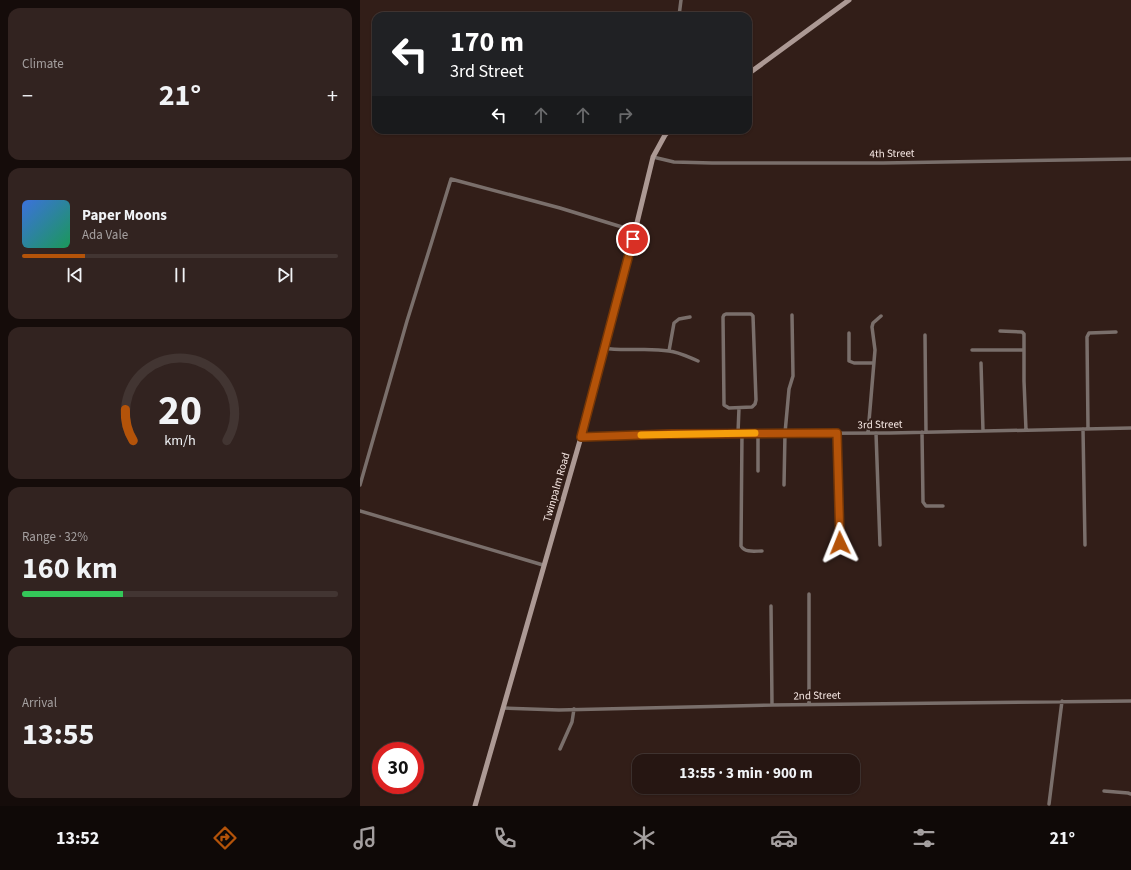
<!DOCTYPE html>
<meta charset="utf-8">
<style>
:root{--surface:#261612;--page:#322320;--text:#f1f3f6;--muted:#a49f9f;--line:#423532;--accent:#b45309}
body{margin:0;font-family:"Source Sans 3",sans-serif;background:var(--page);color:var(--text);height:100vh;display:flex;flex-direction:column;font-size:15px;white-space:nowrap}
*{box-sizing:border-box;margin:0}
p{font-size:13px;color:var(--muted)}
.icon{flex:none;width:22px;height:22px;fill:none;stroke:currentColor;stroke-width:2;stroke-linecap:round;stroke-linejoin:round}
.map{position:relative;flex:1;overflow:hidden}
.panel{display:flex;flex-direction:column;gap:8px;padding:8px;background:#150c0a;width:360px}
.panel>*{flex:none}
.banner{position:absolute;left:12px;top:12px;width:380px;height:122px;border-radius:12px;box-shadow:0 1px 3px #0004,0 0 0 1px var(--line);background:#202124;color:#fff;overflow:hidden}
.speed{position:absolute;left:12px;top:742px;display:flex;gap:8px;font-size:20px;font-weight:700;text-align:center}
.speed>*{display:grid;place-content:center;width:52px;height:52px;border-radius:50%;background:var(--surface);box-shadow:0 1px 3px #0004,0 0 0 1px var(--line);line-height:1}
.speed .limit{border:6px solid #d22;background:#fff;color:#111}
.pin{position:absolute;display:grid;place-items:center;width:34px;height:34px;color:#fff;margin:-17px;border:2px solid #fff;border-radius:50%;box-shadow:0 1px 4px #0007}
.me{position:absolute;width:44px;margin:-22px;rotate:358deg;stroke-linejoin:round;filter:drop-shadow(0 0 3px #0008)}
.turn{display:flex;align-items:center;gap:14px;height:84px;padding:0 12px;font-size:18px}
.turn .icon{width:52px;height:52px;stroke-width:2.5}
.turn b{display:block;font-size:28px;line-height:34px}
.lanes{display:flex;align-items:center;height:38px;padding:0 12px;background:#0003;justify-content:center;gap:20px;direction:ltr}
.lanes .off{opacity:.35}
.big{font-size:30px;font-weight:700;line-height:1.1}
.panel .widget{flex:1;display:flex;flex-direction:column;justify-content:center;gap:6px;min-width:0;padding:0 14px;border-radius:12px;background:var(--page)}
.panel .dial{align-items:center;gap:0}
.dial svg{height:104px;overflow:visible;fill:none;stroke:var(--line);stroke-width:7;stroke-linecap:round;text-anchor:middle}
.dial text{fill:var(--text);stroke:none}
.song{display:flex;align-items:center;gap:12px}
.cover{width:48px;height:48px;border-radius:6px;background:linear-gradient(135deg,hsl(220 70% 55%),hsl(150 70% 35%))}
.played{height:4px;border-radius:2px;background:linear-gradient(90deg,var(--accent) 20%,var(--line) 20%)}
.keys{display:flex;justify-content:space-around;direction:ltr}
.heat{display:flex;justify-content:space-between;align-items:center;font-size:22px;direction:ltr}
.charge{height:6px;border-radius:3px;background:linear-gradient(90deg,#34c759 32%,var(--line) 0)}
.trip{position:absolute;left:272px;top:754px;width:228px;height:40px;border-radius:12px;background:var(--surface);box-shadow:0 1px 3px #0004,0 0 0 1px var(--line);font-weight:700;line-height:40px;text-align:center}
.menu{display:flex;height:64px;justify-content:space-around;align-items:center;background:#0f0907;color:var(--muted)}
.menu .icon{width:28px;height:28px}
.menu .selected{color:var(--accent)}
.menu b{font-size:18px;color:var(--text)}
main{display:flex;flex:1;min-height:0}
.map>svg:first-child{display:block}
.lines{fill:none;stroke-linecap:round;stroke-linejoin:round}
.minor{stroke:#7a6f6b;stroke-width:3.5}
.secondary{stroke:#ac9994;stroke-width:5}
.route-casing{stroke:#753606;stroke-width:10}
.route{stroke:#b45309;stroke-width:7}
.slow{stroke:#f59e0b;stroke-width:7}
.labels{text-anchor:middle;stroke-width:4;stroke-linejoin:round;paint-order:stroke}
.street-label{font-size:11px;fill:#f7e8e4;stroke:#321e18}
</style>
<main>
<section class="panel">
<div class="widget"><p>Climate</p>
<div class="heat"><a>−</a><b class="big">21°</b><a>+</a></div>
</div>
<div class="widget">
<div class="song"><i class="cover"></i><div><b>Paper Moons</b><p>Ada Vale</p></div></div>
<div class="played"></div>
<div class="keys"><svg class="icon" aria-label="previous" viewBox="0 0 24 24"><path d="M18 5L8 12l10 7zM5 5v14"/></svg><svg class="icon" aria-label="pause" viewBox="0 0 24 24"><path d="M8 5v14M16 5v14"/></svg><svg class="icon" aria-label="next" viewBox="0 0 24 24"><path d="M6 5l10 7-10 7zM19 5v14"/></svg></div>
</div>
<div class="widget dial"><svg viewBox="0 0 100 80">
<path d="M14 69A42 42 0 1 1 86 69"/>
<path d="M14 69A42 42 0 0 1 8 45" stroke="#b45309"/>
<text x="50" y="56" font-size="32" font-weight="700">20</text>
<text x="50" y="72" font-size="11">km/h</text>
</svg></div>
<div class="widget"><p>Range · 32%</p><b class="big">160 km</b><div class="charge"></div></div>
<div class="widget"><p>Arrival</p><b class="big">13:55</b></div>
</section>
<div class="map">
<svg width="771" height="806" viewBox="0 0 771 806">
<rect width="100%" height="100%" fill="#321e18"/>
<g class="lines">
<path class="minor" d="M319,16l2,-16
M293,157l21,5 38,1h171l248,-4
M366,314h25l2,2 3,84 -1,4 -3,3 -23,1 -5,-3 -1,-88 1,-2z
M640,331l22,1 2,2v47l2,49
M489,333v28l5,2h20
M565,335l1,97
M244,348c21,4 43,-1 65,3 10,1 19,6 29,10
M612,350h52
M309,351l5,-28 5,-4 11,-2
M621,363l2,68
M728,428l-1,-91 2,-4 27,-1
M723,429l2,116
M562,432l1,70 3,4h17
M378,433l1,-25
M382,433l-1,113c4,7 14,5 21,5
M398,433v38
M477,433l3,110
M508,433l7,-83 -3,-23 1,-4 8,-7
M516,433l4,112
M221,437l90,-3 219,-1 241,-5
M0,485l47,-164 25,-80 19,-62 109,29 75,23
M424,485l1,-52 4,-44 4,-13 -1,-61
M0,511l183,54
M411,606l1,99
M449,704v-110
M143,708l56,2 213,-5 359,-4
M200,749l12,-27 2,-13
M744,791l24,2 3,1
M689,804l13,-103"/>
<path class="secondary" d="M388,74l101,-74
M115,806l106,-369 54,-206 18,-74 12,-22 5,-5"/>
</g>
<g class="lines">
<g class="route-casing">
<path id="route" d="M273,239l-52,198 90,-3 166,-1 3,110"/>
</g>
<use href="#route" class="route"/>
<path class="slow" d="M281,435l114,-2"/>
</g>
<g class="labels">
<g class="street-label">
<text transform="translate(532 153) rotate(-1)" y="4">4th Street</text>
<text transform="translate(520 424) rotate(-1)" y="4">3rd Street</text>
<text transform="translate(196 487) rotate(-74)" y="4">Twinpalm Road</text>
<text transform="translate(457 695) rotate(-1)" y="4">2nd Street</text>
</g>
</g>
</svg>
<div class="speed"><div class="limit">30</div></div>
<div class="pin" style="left:273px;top:239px;background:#d93025"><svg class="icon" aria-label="arrive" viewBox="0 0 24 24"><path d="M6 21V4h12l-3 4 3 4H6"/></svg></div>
<svg class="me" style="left:480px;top:543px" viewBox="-20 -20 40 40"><path d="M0-17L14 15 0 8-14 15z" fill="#b45309" stroke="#fff" stroke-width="4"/></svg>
<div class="trip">13:55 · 3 min · 900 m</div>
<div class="banner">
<div class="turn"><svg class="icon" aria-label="left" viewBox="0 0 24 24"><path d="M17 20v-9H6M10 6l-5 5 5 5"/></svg><div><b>170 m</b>3rd Street</div></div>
<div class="lanes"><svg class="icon" aria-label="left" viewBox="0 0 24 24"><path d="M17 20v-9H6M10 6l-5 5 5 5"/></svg><svg class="icon off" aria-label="ahead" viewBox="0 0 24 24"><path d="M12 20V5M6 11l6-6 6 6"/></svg><svg class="icon off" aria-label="ahead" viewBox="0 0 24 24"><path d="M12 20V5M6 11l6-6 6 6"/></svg><svg class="icon off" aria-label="right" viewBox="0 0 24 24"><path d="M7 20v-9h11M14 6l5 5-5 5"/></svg></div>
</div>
</div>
</main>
<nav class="menu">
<b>13:52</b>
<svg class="icon selected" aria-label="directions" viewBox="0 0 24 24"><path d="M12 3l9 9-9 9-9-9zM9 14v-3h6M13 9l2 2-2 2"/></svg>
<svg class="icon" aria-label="music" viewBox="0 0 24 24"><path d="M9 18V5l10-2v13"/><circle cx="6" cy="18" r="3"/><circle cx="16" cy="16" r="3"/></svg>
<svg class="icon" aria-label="phone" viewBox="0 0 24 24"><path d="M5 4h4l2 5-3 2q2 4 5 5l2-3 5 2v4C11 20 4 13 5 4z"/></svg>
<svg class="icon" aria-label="climate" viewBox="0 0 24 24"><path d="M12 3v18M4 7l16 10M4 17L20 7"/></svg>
<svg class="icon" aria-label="car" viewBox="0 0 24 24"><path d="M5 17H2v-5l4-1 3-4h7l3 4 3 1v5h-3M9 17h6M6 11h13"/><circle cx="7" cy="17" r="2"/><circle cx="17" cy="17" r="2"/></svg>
<svg class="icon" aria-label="filters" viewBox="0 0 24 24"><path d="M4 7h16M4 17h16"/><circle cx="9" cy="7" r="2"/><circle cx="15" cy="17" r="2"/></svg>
<b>21°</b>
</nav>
